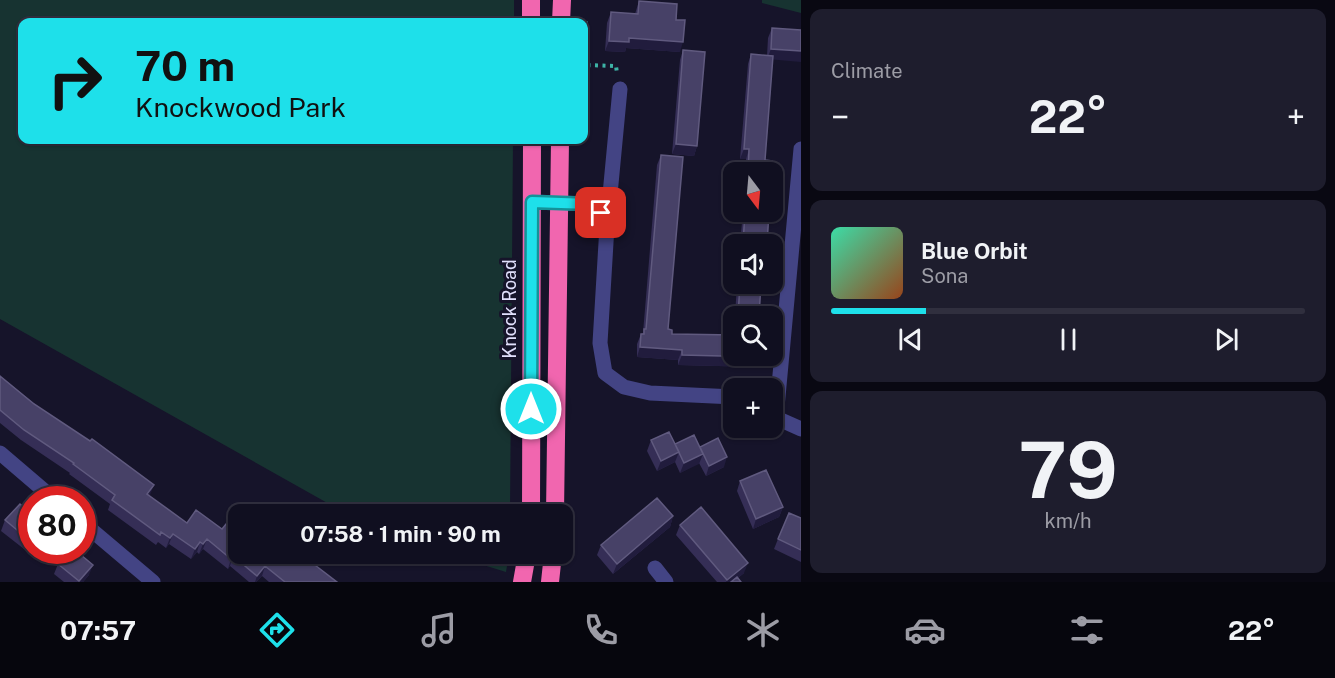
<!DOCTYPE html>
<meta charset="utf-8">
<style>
:root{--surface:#100f20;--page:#1e1d2d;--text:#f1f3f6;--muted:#9c9ca5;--line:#302f3e;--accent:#1ee0ea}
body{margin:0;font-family:"Public Sans",sans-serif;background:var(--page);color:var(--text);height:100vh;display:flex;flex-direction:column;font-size:22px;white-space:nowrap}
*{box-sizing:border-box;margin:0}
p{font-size:20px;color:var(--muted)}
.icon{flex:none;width:33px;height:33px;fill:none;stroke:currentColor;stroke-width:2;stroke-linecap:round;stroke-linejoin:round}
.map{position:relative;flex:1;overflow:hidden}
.drawer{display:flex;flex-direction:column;gap:9px;padding:9px;background:#090812;width:534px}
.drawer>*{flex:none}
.top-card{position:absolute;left:18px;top:18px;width:570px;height:126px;border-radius:12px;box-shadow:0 2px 4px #0004,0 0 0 2px var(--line);background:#1ee0ea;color:#111;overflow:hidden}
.needle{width:39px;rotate:164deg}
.tools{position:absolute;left:723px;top:162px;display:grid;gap:12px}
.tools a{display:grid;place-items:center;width:60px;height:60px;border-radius:12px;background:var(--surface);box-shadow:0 2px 4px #0004,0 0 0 2px var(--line);font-size:30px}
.speed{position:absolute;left:18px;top:486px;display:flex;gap:12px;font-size:30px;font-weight:700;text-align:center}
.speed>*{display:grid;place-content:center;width:78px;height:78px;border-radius:50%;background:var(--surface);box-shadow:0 2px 4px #0004,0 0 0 2px var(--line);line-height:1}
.speed .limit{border:9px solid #d22;background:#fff;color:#111}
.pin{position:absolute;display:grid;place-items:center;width:51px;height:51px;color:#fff;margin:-26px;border-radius:12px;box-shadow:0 3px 9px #0006}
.me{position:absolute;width:66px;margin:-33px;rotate:0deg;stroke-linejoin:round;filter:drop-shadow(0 0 4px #0008)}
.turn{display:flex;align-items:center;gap:21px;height:126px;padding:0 18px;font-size:27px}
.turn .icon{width:78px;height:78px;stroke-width:2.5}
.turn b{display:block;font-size:42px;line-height:51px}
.big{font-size:45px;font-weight:700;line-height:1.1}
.drawer .card{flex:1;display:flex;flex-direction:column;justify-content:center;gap:9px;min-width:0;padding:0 21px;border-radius:12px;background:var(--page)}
.drawer .dial{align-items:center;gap:0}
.dial b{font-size:78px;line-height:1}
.song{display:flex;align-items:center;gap:18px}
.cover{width:72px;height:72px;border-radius:9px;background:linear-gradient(135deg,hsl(160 70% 55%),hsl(20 70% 35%))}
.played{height:6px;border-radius:3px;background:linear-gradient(90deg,var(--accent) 20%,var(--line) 20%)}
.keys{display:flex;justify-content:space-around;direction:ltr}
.heat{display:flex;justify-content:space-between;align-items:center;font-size:33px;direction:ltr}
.trip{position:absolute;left:228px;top:504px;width:345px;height:60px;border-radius:12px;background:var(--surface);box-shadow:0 2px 4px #0004,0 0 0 2px var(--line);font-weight:700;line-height:60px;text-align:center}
.menu{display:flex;height:96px;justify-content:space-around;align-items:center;background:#06060d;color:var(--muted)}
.menu .icon{width:42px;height:42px}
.menu .current{color:var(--accent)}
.menu b{font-size:27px;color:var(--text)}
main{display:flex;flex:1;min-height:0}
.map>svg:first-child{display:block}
.green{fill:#173331}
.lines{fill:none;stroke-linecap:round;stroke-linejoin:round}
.path{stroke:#3db3a6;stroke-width:4;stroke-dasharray:3 4.5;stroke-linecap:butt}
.minor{stroke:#434484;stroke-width:15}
.highway{stroke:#f166af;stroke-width:18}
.wall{fill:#352e56}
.shaded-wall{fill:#211c3d}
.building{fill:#474167;stroke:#605a7f;stroke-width:1.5}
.route-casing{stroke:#149298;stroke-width:15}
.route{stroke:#1ee0ea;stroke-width:10}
.labels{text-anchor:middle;stroke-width:6;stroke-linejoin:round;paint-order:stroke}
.street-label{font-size:18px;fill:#e1e0fc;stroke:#16142a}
</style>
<main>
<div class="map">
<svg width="801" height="582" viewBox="0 0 801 582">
<rect width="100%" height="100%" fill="#16142a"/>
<path class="green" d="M0,0h514v22h-492v118h491l-3,374h-163l-347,-195z
M762,0h39v13l-39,-10z
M448,554h61l-3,18z"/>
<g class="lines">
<path class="path" d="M580,20h6v45l30,1 1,7"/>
<path class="minor" d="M620,89l-13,137 -7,117 5,30 19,14 26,6 84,4
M532,202l58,2 11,9 6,13
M772,416l29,13
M776,418l25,-269
M0,453l55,47
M82,522l71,60
M655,568l11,14"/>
<path class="highway" d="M531,22v-22
M561,22l1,-22
M531,514l1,-374
M555,514l5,-374
M522,582l5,-28
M550,582l3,-28"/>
</g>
<path class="wall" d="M639,1l37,19 4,32 -54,-4 -1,4 -20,-1 2,-28 4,-11 24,2z
M772,28l1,32 -8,100 6,12h-26l1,-13h-6l8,-95 3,-10 16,2 1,-18z
M683,50l14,96 -3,10 -22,-2 8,-94z
M661,155l7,174 4,5 85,33 -79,-2v-5l-41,-3v-13l4,-10 2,-1 14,-168z
M743,212h26l-2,32h-27z
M737,284h24l-2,32h-24z
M0,376l150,119 -1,1 38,27 51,31 73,9 26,19h-68l-7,-6 -6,6h-7l-19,-16 -2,3 -25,-20 -4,5 -2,-2 -6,7 -22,-15 -3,4 -8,-6 -2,3 -48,-35 2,-6 -41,-30 1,-1 -49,-33 -21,-17z
M651,440l49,7 24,20 -18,9 -7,-13 -19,10 -5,-11 -18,9 -10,-20z
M740,481l43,26 -4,10 -26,12 -16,-38z
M32,514v27l-8,8 -23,-18 4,-11z
M673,516l-3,11 -57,47 -16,-19 4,-10z
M801,518v44l-27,-13 4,-10z
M680,525l64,48 -6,5 3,4h-24l-41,-47z
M58,564l31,11 -6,7h-19l-10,-8z"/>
<path class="shaded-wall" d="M629,38l54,4 -3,10 -54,-4 -1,4 -20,-1 4,-10z
M771,49l30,2v11l-34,-3z
M676,144l21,2 -3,10 -22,-2z
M744,149h5l-3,10h-6z
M640,347l42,3 -4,10 -41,-3z
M682,355l79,2 -4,10 -79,-2z
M679,452l-4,10 -18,9 4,-10z
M703,454l-4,10 -19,9 4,-10z
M727,457l-3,10 -18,9 3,-10z
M154,485l-4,10 -7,9 4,-10z
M783,507l-4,10 -26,12 3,-10z
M673,516l-3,11 -57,47 4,-10z
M173,534l-4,10 -3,4 4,-10z
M32,535v6l-8,8 4,-10z
M207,539l-4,10 -4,5 4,-10z
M200,542l-3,10 -6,7 4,-10z
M233,556l-3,10 -2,3 3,-10z
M748,563l-4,10 -11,9h-7l1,-2z
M93,565l-4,10 -6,7h-4z
M265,566l-3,10 -6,6h-1l2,-6z"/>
<path class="building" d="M639,1l38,3 -1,16h9l-2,22 -54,-4v4l-20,-1 2,-29 27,2z
M772,28l29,2v21l-30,-2z
M683,50l22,2 -8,94 -21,-2z
M751,54l22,2 -8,104 7,1 -1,11h-23l1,-23h-5z
M661,155l22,2 -15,172 4,1v4l62,1v21h27v1l-79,-2v-5l-42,-3 1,-13h3v-5h2z
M745,212h24l-2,32h-24z
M740,284h21l-2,32h-21z
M0,376l34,28 56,37 2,-2 62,46 -7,9 40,29 9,-13 26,19 9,-11 7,6v30h65l9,7 -1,1 26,20h-52l-20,-16 -8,10 -24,-20 -2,3 -24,-20 -4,5 -3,-2 -5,7 -22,-15 -3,4 -9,-6 -1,3 -48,-35 3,-5 -42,-31 1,-1 -50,-33 -24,-20z
M669,432l10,20 -18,9 -10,-21z
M694,435l9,19 -19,9 -9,-19z
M718,438l9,19 -18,9 -9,-19z
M766,470l17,37 -27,12 -16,-38z
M657,498l16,18 -56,48 -16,-19z
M20,504l12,10v21l-4,4 -23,-19z
M701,507l47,56 -21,17 -47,-55z
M789,513l12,5v32l-23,-11z
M69,550h6l18,15 -14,16 -21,-17z
M737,577l4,5h-10z"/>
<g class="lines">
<g class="route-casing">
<path id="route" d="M531,409l1,-207 58,2 11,9"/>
</g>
<use href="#route" class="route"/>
</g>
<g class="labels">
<g class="street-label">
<text transform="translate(510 309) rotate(-90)" y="6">Knock Road</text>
</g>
</g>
</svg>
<div class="tools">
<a><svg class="needle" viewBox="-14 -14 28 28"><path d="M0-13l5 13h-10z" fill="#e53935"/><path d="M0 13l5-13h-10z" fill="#9c9ca5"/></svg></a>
<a><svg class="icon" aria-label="sound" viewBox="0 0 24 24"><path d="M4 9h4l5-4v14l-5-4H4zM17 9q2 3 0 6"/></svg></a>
<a><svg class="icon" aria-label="search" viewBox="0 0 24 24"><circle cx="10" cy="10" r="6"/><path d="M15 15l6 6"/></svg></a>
<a>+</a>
</div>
<div class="speed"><div class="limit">80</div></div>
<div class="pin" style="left:601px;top:213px;background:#d93025"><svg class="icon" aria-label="arrive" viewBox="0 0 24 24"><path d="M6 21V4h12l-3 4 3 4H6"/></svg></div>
<svg class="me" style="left:531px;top:409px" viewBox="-20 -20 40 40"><circle r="17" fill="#1ee0ea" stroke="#fff" stroke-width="3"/><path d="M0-11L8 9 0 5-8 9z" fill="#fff"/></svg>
<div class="trip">07:58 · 1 min · 90 m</div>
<div class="top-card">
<div class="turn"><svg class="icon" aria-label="right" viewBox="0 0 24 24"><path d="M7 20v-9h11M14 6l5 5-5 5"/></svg><div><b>70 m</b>Knockwood Park</div></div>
</div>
</div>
<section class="drawer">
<div class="card"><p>Climate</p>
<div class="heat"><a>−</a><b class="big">22°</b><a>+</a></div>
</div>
<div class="card">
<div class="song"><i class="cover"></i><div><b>Blue Orbit</b><p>Sona</p></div></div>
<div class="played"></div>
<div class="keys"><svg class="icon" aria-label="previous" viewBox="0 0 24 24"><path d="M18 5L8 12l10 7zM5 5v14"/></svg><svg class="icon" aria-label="pause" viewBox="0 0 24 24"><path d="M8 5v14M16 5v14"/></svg><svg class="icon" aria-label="next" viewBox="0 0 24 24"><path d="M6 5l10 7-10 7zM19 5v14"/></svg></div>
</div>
<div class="card dial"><b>79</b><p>km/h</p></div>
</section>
</main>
<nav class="menu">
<b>07:57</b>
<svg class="icon current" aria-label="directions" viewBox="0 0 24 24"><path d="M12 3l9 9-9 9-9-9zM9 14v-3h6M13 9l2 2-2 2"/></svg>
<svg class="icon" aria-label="music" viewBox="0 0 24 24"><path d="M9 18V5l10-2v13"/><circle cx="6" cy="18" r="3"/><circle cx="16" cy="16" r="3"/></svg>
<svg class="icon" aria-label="phone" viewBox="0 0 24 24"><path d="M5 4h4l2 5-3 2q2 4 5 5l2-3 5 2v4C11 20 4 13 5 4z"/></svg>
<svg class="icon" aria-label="climate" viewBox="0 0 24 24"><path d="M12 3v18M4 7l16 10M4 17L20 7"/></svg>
<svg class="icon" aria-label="car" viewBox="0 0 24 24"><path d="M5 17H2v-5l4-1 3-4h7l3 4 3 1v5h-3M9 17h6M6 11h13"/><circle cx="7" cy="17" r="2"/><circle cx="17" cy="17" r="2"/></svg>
<svg class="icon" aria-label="filters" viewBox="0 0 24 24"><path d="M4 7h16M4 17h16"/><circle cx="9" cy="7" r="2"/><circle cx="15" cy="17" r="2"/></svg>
<b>22°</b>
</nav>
